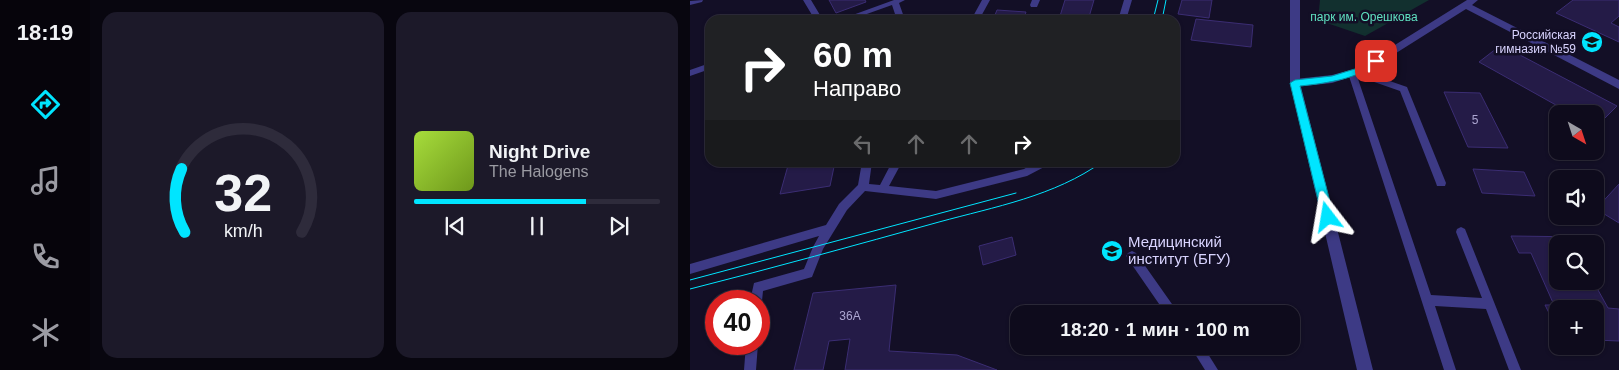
<!DOCTYPE html>
<html lang="ru">
<meta charset="utf-8">
<style>
:root{--surface:#0e0b1c;--page:#1c1929;--text:#f1f3f6;--muted:#9b9ba3;--line:#2e2b3b;--accent:#00e5ff}
body{margin:0;font-family:Helvetica,sans-serif;background:var(--page);color:var(--text);height:100vh;display:flex;flex-direction:column;font-size:19px;white-space:nowrap}
*{box-sizing:border-box;margin:0}
p{font-size:16px;color:var(--muted)}
.icon{flex:none;width:28px;height:28px;fill:none;stroke:currentColor;stroke-width:2;stroke-linecap:round;stroke-linejoin:round}
.map{position:relative;flex:1;overflow:hidden}
.drawer{display:flex;flex-direction:column;gap:12px;padding:12px;background:#08060f;width:600px}
.drawer>*{flex:none}
.top-card{position:absolute;left:15px;top:15px;width:475px;height:152px;border-radius:15px;box-shadow:0 1px 4px #0004,0 0 0 1px var(--line);background:#202124;color:#fff;overflow:hidden}
.needle{width:32px;rotate:141deg}
.controls{position:absolute;left:859px;top:105px;display:grid;gap:10px}
.controls a{display:grid;place-items:center;width:55px;height:55px;border-radius:10px;background:var(--surface);box-shadow:0 1px 4px #0004,0 0 0 1px var(--line);font-size:25px}
.speed{position:absolute;left:15px;top:290px;display:flex;gap:10px;font-size:25px;font-weight:700;text-align:center}
.speed>*{display:grid;place-content:center;width:65px;height:65px;border-radius:50%;background:var(--surface);box-shadow:0 1px 4px #0004,0 0 0 1px var(--line);line-height:1}
.speed .limit{border:8px solid #d22;background:#fff;color:#111}
.pin{position:absolute;display:grid;place-items:center;width:42px;height:42px;color:#fff;margin:-21px;border-radius:10px;box-shadow:0 2px 8px #0006}
.me{position:absolute;width:55px;margin:-28px;rotate:346deg;stroke-linejoin:round;filter:drop-shadow(0 0 4px #0008)}
.turn{display:flex;align-items:center;gap:18px;height:105px;padding:0 25px;font-size:22px}
.turn .icon{width:65px;height:65px;stroke-width:2.5}
.turn b{display:block;font-size:35px;line-height:42px}
.lanes{display:flex;align-items:center;height:48px;padding:0 25px;background:#0003;justify-content:center;gap:25px;direction:ltr}
.lanes .off{opacity:.35}
.drawer .widget{flex:1;display:flex;flex-direction:column;justify-content:center;gap:8px;min-width:0;padding:0 18px;border-radius:15px;background:var(--page)}
.drawer .dial{align-items:center;gap:0}
.dial svg{height:130px;overflow:visible;fill:none;stroke:var(--line);stroke-width:7;stroke-linecap:round;text-anchor:middle}
.dial text{fill:var(--text);stroke:none}
.song{display:flex;align-items:center;gap:15px}
.cover{width:60px;height:60px;border-radius:8px;background:linear-gradient(135deg,hsl(80 70% 55%),hsl(80 70% 35%))}
.played{height:5px;border-radius:2px;background:linear-gradient(90deg,var(--accent) 70%,var(--line) 70%)}
.keys{display:flex;justify-content:space-around;direction:ltr}
.drawer .tiles{flex:1;display:grid;gap:12px;grid-template-columns:repeat(2,1fr)}
.trip{position:absolute;left:320px;top:305px;width:290px;height:50px;border-radius:15px;background:var(--surface);box-shadow:0 1px 4px #0004,0 0 0 1px var(--line);font-weight:600;line-height:50px;text-align:center}
main{display:flex;flex:1;min-height:0}
.dock{display:flex;flex-direction:column;width:90px;justify-content:space-around;align-items:center;background:#06040b;color:var(--muted)}
.dock .icon{width:35px;height:35px}
.dock .active{color:var(--accent)}
.dock b{font-size:22px;color:var(--text)}
.map>svg:first-child{display:block}
.green{fill:#12302f}
.building{fill:#241b47;stroke:#3b2d73}
.lines{fill:none;stroke-linecap:round;stroke-linejoin:round}
.service{fill:#3d3a85;fill-rule:evenodd}
.minor{fill:#3d3a85;fill-rule:evenodd}
.tertiary{fill:#3d3a85;fill-rule:evenodd}
.tram{stroke:#00e5ff;stroke-width:1}
.route{fill:#00e5ff;stroke:#0095a6}
.labels{text-anchor:middle;stroke-width:5;stroke-linejoin:round;paint-order:stroke}
.far-park-label{font-size:12px;fill:#5fe0c0;stroke:#130f26}
.far-poi-label{font-size:12px;fill:#d9d4ff;stroke:#130f26;text-anchor:end}
.number-label{font-size:12px;fill:#aca6d1}
.poi-label{font-size:15px;fill:#d9d4ff;stroke:#130f26;text-anchor:start}
</style>
<main>
<nav class="dock">
<b>18:19</b>
<svg class="icon active" aria-label="directions" viewBox="0 0 24 24"><path d="M12 3l9 9-9 9-9-9zM9 14v-3h6M13 9l2 2-2 2"/></svg>
<svg class="icon" aria-label="music" viewBox="0 0 24 24"><path d="M9 18V5l10-2v13"/><circle cx="6" cy="18" r="3"/><circle cx="16" cy="16" r="3"/></svg>
<svg class="icon" aria-label="phone" viewBox="0 0 24 24"><path d="M5 4h4l2 5-3 2q2 4 5 5l2-3 5 2v4C11 20 4 13 5 4z"/></svg>
<svg class="icon" aria-label="climate" viewBox="0 0 24 24"><path d="M12 3v18M4 7l16 10M4 17L20 7"/></svg>
</nav>
<section class="drawer">
<div class="tiles">
<div class="widget dial"><svg viewBox="0 0 100 80">
<path d="M14 69A42 42 0 1 1 86 69"/>
<path d="M14 69A42 42 0 0 1 12 30" stroke="#00e5ff"/>
<text x="50" y="56" font-size="32" font-weight="700">32</text>
<text x="50" y="72" font-size="11">km/h</text>
</svg></div>
<div class="widget">
<div class="song"><i class="cover"></i><div><b>Night Drive</b><p>The Halogens</p></div></div>
<div class="played"></div>
<div class="keys"><svg class="icon" aria-label="previous" viewBox="0 0 24 24"><path d="M18 5L8 12l10 7zM5 5v14"/></svg><svg class="icon" aria-label="pause" viewBox="0 0 24 24"><path d="M8 5v14M16 5v14"/></svg><svg class="icon" aria-label="next" viewBox="0 0 24 24"><path d="M6 5l10 7-10 7zM19 5v14"/></svg></div>
</div>
</div>
</section>
<div class="map">
<svg width="929" height="370" viewBox="0 0 929 370">
<rect width="100%" height="100%" fill="#130f26"/>
<path class="green" d="M630,0h109l-64,36 -47,-16z"/>
<path class="building" d="M139,0h36l1,2 -30,11z
M375,0h29l-5,17 -29,-1z
M492,0h30l-3,18 -31,-4z
M883,0h46v16l-8,7 8,4v15l-63,-29z
M307,10l29,2 -3,8h-30z
M506,19l57,6 -2,22 -60,-7z
M811,45l116,61 -21,21 -1,-13h-23l-93,-52z
M754,92l36,1 28,55 -40,-1z
M99,162h46l-5,24 -50,8z
M783,169l51,3 11,24 -53,-3z
M929,184v39l-23,-14z
M821,236l76,1 4,7h-33v37h35l15,27 11,1v32l-24,-1v-31h-37v22l-13,-26h9l-23,-52h-12z
M322,237l4,18 -33,10 -4,-19z
M206,285l-7,66 68,4 40,15h-152l5,-31 -21,2 -6,29h-29l19,-77z"/>
<g class="lines">
<path class="service" d="M13,0l-1,2 -12,3v-4z
M113,0h8l12,20h-8z
M204,0h11l-6,3 6,17h-8l-5,-15 -42,15h-11z
M292,0h8l-11,20h-8z
M342,0h8l-3,7h-6l-1,-2z
M434,0h8l-6,20h-8z
M20,63v6l-20,7v-6z
M665,69l52,18 39,96 -1,3h-8l-1,-3 -36,-92 -43,-15 74,219 51,3 -26,-66 1,-3 4,-2 4,2 56,141h-12l-23,-61 -51,-3 21,64h-12l-96,-297z
M172,162h10l-3,22 11,1 12,-23h10l-13,24 47,5 88,-22 12,-7h14l-2,3 -21,11 -91,23 -71,-8 -18,19 -24,39 -11,28 -49,14 -1,10 -3,4v-4h-9l4,-18 50,-14 9,-22 6,-11 -129,38v-10l136,-39 13,-21 19,-19z
M442,251l4,2 43,61h-13l-38,-55 -2,-3 2,-3z
M56,344h12l-2,26h-12z
M500,346h13l15,24h-13z"/>
<path class="minor" d="M777,0h11l-6,5 147,75v9l-153,-80 -100,63 -34,11 -37,4 -5,-4 5,-4 37,-4 26,-7z"/>
<path class="tertiary" d="M600,0h10v83l73,287h-16l-67,-287z"/>
<path class="tram" d="M463,20l5,-20
M472,20l4,-20
M0,280l326,-87
M0,289c83,-21 166,-44 249,-67 55,-15 116,-26 163,-60"/>
</g>
<path class="route" d="M686,58l4,1v4c-25,16 -51,20 -80,23l34,131 -2,4h-8l-2,-4 -32,-134 5,-3 37,-4 26,-8z"/>
<defs>
<g id="school-disc" transform="scale(1.125)"><circle r="9.5" fill="#00e5ff" stroke="#130f26"/><path d="M0-5L7-2L0 1L-7-2ZM-4 1L0 2.5L4 1V4Q0 6-4 4Z" fill="#111"/></g>
<g id="university-disc" transform="scale(1.125)"><circle r="9.5" fill="#00e5ff" stroke="#130f26"/><path d="M0-5L7-2L0 1L-7-2ZM-4 1L0 2.5L4 1V4Q0 6-4 4Z" fill="#111"/></g>
</defs>
<g fill-rule="evenodd">
<use href="#school-disc" x="902" y="42"/>
<use href="#university-disc" x="422" y="251"/>
</g>
<g class="labels">
<g class="far-park-label">
<text x="674" y="21">парк им. Орешкова</text>
</g>
<g class="far-poi-label">
<text x="886" y="39">Российская<tspan x="886" dy="14">гимназия №59</tspan></text>
</g>
<g class="number-label">
<text x="785" y="124">5</text>
<text x="160" y="320">36А</text>
</g>
<g class="poi-label">
<text x="438" y="247">Медицинский<tspan x="438" dy="17">институт (БГУ)</tspan></text>
</g>
</g>
</svg>
<div class="controls">
<a><svg class="needle" viewBox="-14 -14 28 28"><path d="M0-13l5 13h-10z" fill="#e53935"/><path d="M0 13l5-13h-10z" fill="#9b9ba3"/></svg></a>
<a><svg class="icon" aria-label="sound" viewBox="0 0 24 24"><path d="M4 9h4l5-4v14l-5-4H4zM17 9q2 3 0 6"/></svg></a>
<a><svg class="icon" aria-label="search" viewBox="0 0 24 24"><circle cx="10" cy="10" r="6"/><path d="M15 15l6 6"/></svg></a>
<a>+</a>
</div>
<div class="speed"><div class="limit">40</div></div>
<div class="pin" style="left:686px;top:61px;background:#d93025"><svg class="icon" aria-label="arrive" viewBox="0 0 24 24"><path d="M6 21V4h12l-3 4 3 4H6"/></svg></div>
<svg class="me" style="left:638px;top:217px" viewBox="-20 -20 40 40"><path d="M0-17L14 15 0 8-14 15z" fill="#00e5ff" stroke="#fff" stroke-width="4"/></svg>
<div class="trip">18:20 · 1 мин · 100 m</div>
<div class="top-card">
<div class="turn"><svg class="icon" aria-label="right" viewBox="0 0 24 24"><path d="M7 20v-9h11M14 6l5 5-5 5"/></svg><div><b>60 m</b>Направо</div></div>
<div class="lanes"><svg class="icon off" aria-label="left" viewBox="0 0 24 24"><path d="M17 20v-9H6M10 6l-5 5 5 5"/></svg><svg class="icon off" aria-label="ahead" viewBox="0 0 24 24"><path d="M12 20V5M6 11l6-6 6 6"/></svg><svg class="icon off" aria-label="ahead" viewBox="0 0 24 24"><path d="M12 20V5M6 11l6-6 6 6"/></svg><svg class="icon" aria-label="right" viewBox="0 0 24 24"><path d="M7 20v-9h11M14 6l5 5-5 5"/></svg></div>
</div>
</div>
</main>
